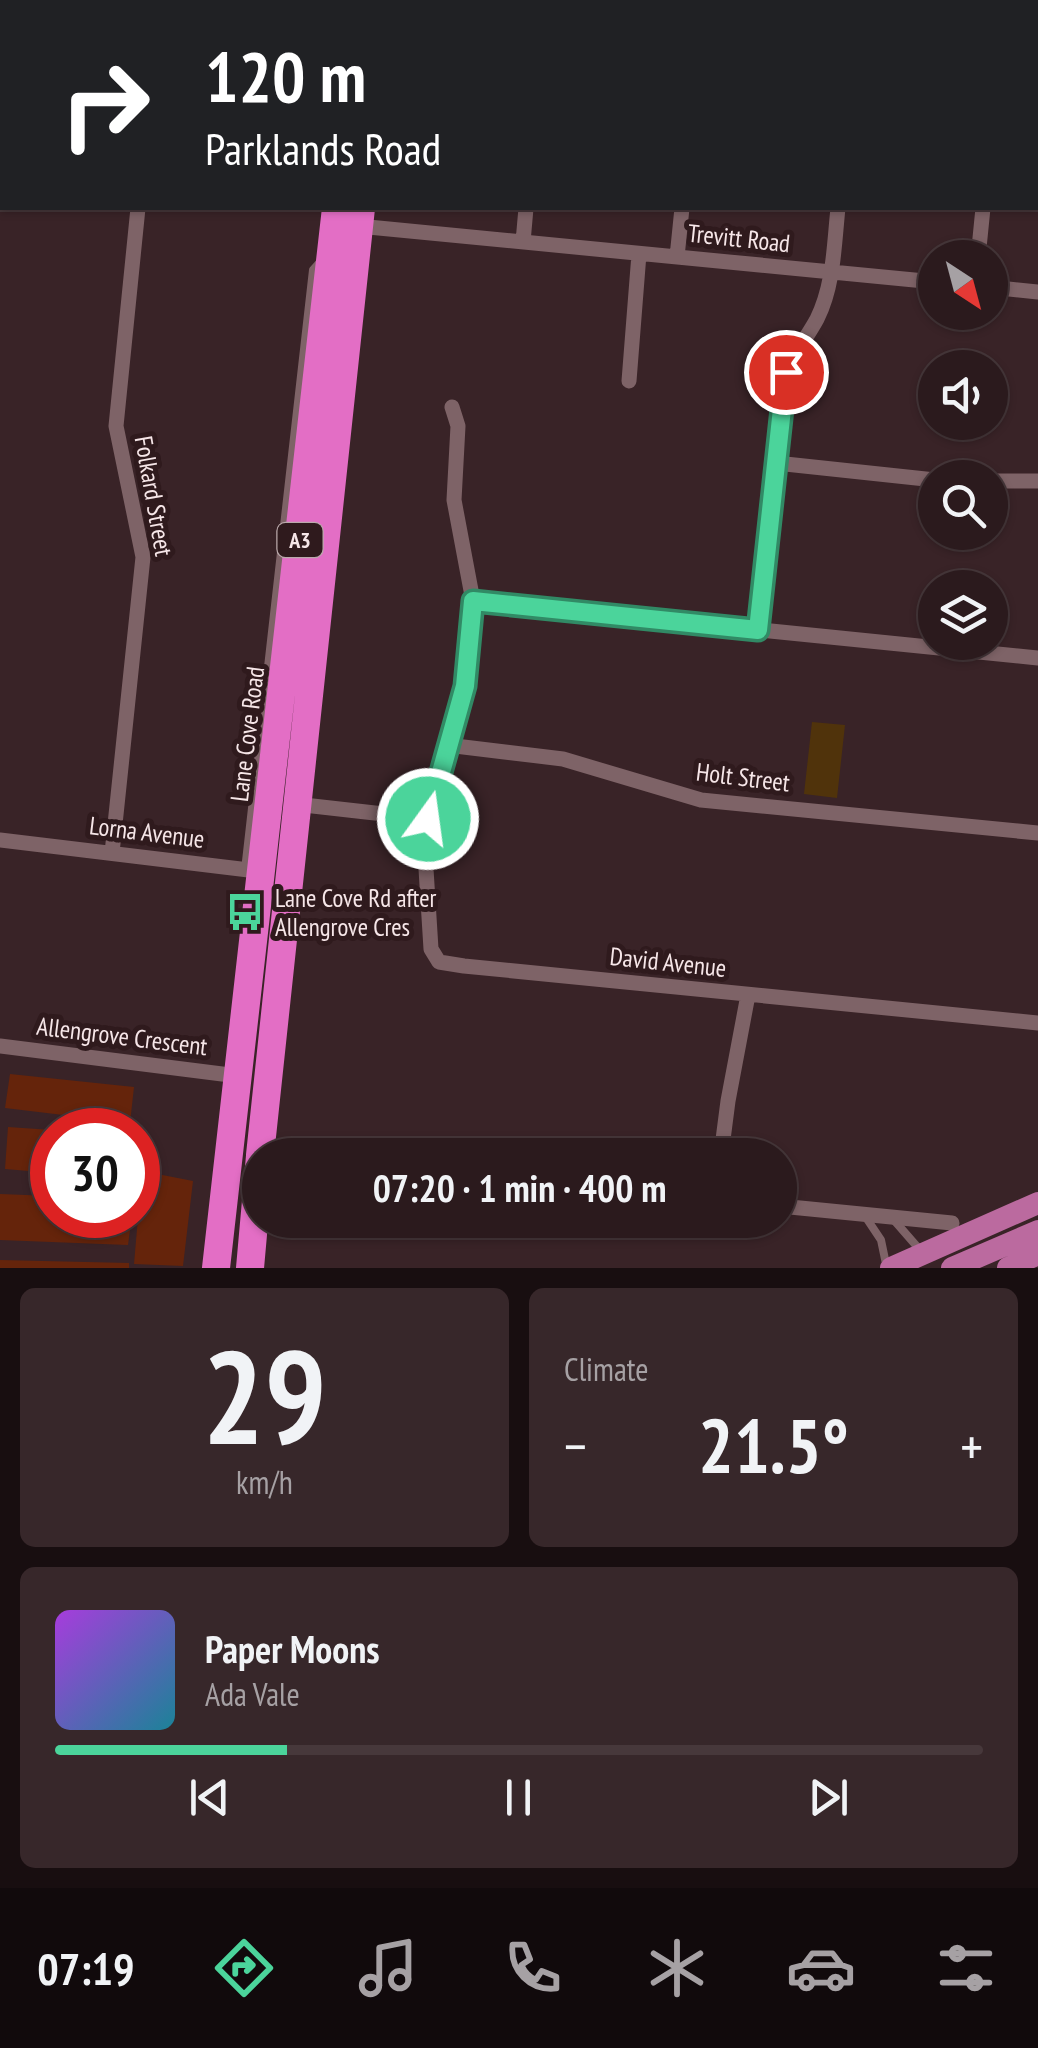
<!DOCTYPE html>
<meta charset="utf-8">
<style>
:root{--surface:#2b1a1d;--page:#37272a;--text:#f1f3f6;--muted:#a6a1a4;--line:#47383b;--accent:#4bd49b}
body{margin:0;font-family:"PT Sans Narrow",sans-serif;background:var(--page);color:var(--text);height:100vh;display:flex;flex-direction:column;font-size:38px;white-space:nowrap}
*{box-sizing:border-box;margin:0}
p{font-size:32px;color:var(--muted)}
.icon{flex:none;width:55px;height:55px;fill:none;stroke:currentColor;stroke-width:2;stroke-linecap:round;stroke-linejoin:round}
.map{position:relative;height:1268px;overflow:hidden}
.panel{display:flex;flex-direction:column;gap:20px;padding:20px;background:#180e10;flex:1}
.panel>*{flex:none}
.banner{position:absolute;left:0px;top:0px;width:1040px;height:210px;box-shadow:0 2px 8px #0004,0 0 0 2px var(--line);background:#202124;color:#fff;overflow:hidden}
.needle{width:65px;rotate:144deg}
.tools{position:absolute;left:918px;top:240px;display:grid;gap:20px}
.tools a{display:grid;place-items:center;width:90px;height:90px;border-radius:50%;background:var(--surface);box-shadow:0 2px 8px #0004,0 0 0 2px var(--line);font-size:50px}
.speed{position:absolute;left:30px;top:1108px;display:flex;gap:20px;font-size:50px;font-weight:700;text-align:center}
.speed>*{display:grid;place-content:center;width:130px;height:130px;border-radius:50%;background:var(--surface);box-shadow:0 2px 8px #0004,0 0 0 2px var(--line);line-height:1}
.speed .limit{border:15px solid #d22;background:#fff;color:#111}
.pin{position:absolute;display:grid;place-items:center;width:85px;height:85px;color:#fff;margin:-42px;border:5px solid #fff;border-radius:50%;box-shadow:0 2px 10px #0007}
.me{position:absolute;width:110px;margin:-55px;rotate:14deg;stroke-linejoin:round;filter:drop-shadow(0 0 8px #0008)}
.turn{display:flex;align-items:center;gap:35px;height:210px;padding:0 40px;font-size:45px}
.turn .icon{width:130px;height:130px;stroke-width:2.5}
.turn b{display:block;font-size:70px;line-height:85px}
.big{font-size:75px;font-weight:700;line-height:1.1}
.panel .tile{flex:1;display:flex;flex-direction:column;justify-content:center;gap:15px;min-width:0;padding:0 35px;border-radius:15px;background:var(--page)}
.panel .dial{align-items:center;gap:0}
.dial b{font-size:130px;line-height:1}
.song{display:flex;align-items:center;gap:30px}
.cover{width:120px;height:120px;border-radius:15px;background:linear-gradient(135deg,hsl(280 70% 55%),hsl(190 70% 35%))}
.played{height:10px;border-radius:5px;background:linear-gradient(90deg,var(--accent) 25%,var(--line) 25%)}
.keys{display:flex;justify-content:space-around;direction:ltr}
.heat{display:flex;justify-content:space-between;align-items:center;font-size:55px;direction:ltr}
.panel .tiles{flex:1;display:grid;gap:20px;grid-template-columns:1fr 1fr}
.tile:last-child{grid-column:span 2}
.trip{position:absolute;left:242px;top:1138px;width:555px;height:100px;border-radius:50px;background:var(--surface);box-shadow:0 2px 8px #0004,0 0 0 2px var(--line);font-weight:700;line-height:100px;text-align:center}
.dock{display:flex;height:160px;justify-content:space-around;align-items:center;background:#110a0c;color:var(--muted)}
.dock .icon{width:70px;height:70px}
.dock .active{color:var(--accent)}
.dock b{font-size:45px;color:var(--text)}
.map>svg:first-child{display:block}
.green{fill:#50330b}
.building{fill:#65240b}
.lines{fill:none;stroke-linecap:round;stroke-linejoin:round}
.lane{stroke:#7e6367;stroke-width:8}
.street{stroke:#7e6367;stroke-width:15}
.primary{stroke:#bb6a9f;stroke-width:22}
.highway{stroke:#e36ec5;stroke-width:28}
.route-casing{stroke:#318a65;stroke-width:25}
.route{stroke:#4bd49b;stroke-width:18}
.labels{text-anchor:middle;stroke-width:10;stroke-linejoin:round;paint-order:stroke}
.shield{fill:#2f1a1d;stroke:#baa9ab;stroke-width:2.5}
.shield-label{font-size:22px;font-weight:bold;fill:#f6e6e8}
.street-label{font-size:25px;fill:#f6e6e8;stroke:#2f1a1d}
.poi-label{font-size:25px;fill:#f6e6e8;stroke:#2f1a1d;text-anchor:start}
</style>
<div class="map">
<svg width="1038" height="1268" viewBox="0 0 1038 1268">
<rect width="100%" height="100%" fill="#392327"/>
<path class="green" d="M812,722l33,3 -8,73 -33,-4z"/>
<path class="building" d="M10,1074l124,13 -4,36 -125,-15z
M8,1127l44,3v43l-47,-4z
M142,1171l51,10 -10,85 -49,-2z
M0,1194l52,2v19h80l-4,30 -128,-5z
M0,1260l129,3v5h-129z"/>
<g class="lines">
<path class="lane" d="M404,2v-2
M415,2l5,-2
M245,870l68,-600 8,-9
M865,1216l16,24 5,24
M893,1219l27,31"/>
<path class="street" d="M159,2v-2
M549,2l1,-2
M860,2l1,-2
M1006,2v-2
M0,136h2
M358,226l577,56
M523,242l3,-34
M677,257l5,-49
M978,258l5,-50
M990,287l48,5
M629,381l10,-127
M452,407l6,19 -4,74 19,101 -8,85 -37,133 -3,34 6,96 8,13 25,4 574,57
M776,463l159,17
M990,481h48
M473,601l565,57
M758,630l26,-246c5,-25 21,-43 33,-65 17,-34 17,-74 21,-111
M447,745l116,14 138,41 337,33
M295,804l133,15
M0,840l265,32
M112,853l31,-296 -27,-131 22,-218
M0,1046l238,30
M721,1155l7,-54 20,-106
M780,1206l172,17"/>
<path class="primary" d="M891,1268l147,-65
M952,1268l86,-37
M1008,1268l30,-14"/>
<path class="highway" d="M355,2v-2
M385,2v-2
M260,1155l101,-947
M216,1268l120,-1060
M250,1268l10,-112"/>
</g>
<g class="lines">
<g class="route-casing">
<path id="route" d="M428,819l37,-133 8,-85 285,29 28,-258"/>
</g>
<use href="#route" class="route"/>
</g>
<defs>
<g id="bus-bare" transform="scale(3)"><path d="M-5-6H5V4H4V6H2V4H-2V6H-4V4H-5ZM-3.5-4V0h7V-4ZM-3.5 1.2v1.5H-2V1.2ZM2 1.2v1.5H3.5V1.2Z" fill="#4bd49b" stroke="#2f1a1d" stroke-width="2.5" paint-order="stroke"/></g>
</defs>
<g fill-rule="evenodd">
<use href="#bus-bare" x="245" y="912"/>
</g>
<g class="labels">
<rect class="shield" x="277.5" y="523" width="45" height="34" rx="8"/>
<g class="shield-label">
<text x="300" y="548">A3</text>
</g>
<g class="street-label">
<text transform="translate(739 238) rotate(6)" y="9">Trevitt Road</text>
<text transform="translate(154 496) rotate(80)" y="9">Folkard Street</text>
<text transform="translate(247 734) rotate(-83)" y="9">Lane Cove Road</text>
<text transform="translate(743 777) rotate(7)" y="9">Holt Street</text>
<text transform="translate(147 832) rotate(7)" y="9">Lorna Avenue</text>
<text transform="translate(668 962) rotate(6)" y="9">David Avenue</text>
<text transform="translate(122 1036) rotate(7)" y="9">Allengrove Crescent</text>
</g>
<g class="poi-label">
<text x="275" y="907">Lane Cove Rd after<tspan x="275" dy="29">Allengrove Cres</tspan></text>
</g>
</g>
</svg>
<div class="tools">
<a><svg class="needle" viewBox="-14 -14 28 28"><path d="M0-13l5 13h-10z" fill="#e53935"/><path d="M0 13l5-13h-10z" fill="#a6a1a4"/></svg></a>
<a><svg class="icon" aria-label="sound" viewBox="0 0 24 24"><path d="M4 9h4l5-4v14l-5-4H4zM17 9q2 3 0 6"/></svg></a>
<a><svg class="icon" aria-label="search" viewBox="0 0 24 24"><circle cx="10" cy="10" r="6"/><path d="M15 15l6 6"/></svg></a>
<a><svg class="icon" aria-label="layers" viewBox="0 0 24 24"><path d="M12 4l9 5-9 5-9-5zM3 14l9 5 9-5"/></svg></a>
</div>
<div class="speed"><div class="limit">30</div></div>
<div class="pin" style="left:786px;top:372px;background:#d93025"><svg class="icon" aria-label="arrive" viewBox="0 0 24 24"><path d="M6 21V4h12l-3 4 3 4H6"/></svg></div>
<svg class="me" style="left:428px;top:819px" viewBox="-20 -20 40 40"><circle r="17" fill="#4bd49b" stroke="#fff" stroke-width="3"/><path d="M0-11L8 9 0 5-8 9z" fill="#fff"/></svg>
<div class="trip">07:20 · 1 min · 400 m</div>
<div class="banner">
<div class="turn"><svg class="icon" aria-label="right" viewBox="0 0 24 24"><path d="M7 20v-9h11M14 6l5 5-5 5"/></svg><div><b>120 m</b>Parklands Road</div></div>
</div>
</div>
<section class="panel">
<div class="tiles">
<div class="tile dial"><b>29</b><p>km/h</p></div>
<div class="tile"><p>Climate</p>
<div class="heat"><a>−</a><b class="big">21.5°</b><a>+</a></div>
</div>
<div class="tile">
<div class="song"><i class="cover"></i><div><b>Paper Moons</b><p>Ada Vale</p></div></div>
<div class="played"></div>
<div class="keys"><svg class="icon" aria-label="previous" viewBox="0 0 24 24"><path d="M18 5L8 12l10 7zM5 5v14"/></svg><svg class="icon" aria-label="pause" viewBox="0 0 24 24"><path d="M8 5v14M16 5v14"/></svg><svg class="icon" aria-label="next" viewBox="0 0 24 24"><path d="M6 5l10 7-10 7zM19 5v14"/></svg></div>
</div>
</div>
</section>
<nav class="dock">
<b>07:19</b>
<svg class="icon active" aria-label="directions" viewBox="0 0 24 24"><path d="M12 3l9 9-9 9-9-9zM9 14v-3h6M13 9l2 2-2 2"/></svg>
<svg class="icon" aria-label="music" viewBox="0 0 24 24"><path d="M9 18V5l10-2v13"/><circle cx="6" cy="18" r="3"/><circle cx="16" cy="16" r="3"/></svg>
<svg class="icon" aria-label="phone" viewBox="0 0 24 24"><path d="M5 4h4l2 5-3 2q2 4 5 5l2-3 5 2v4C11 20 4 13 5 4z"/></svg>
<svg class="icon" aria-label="climate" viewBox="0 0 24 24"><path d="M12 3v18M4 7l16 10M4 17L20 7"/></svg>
<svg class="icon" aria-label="car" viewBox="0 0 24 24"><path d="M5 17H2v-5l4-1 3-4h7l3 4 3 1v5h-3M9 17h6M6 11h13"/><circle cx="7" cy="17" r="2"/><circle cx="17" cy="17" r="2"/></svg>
<svg class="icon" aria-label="filters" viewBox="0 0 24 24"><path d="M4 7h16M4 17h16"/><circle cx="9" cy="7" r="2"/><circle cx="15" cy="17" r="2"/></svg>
</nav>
